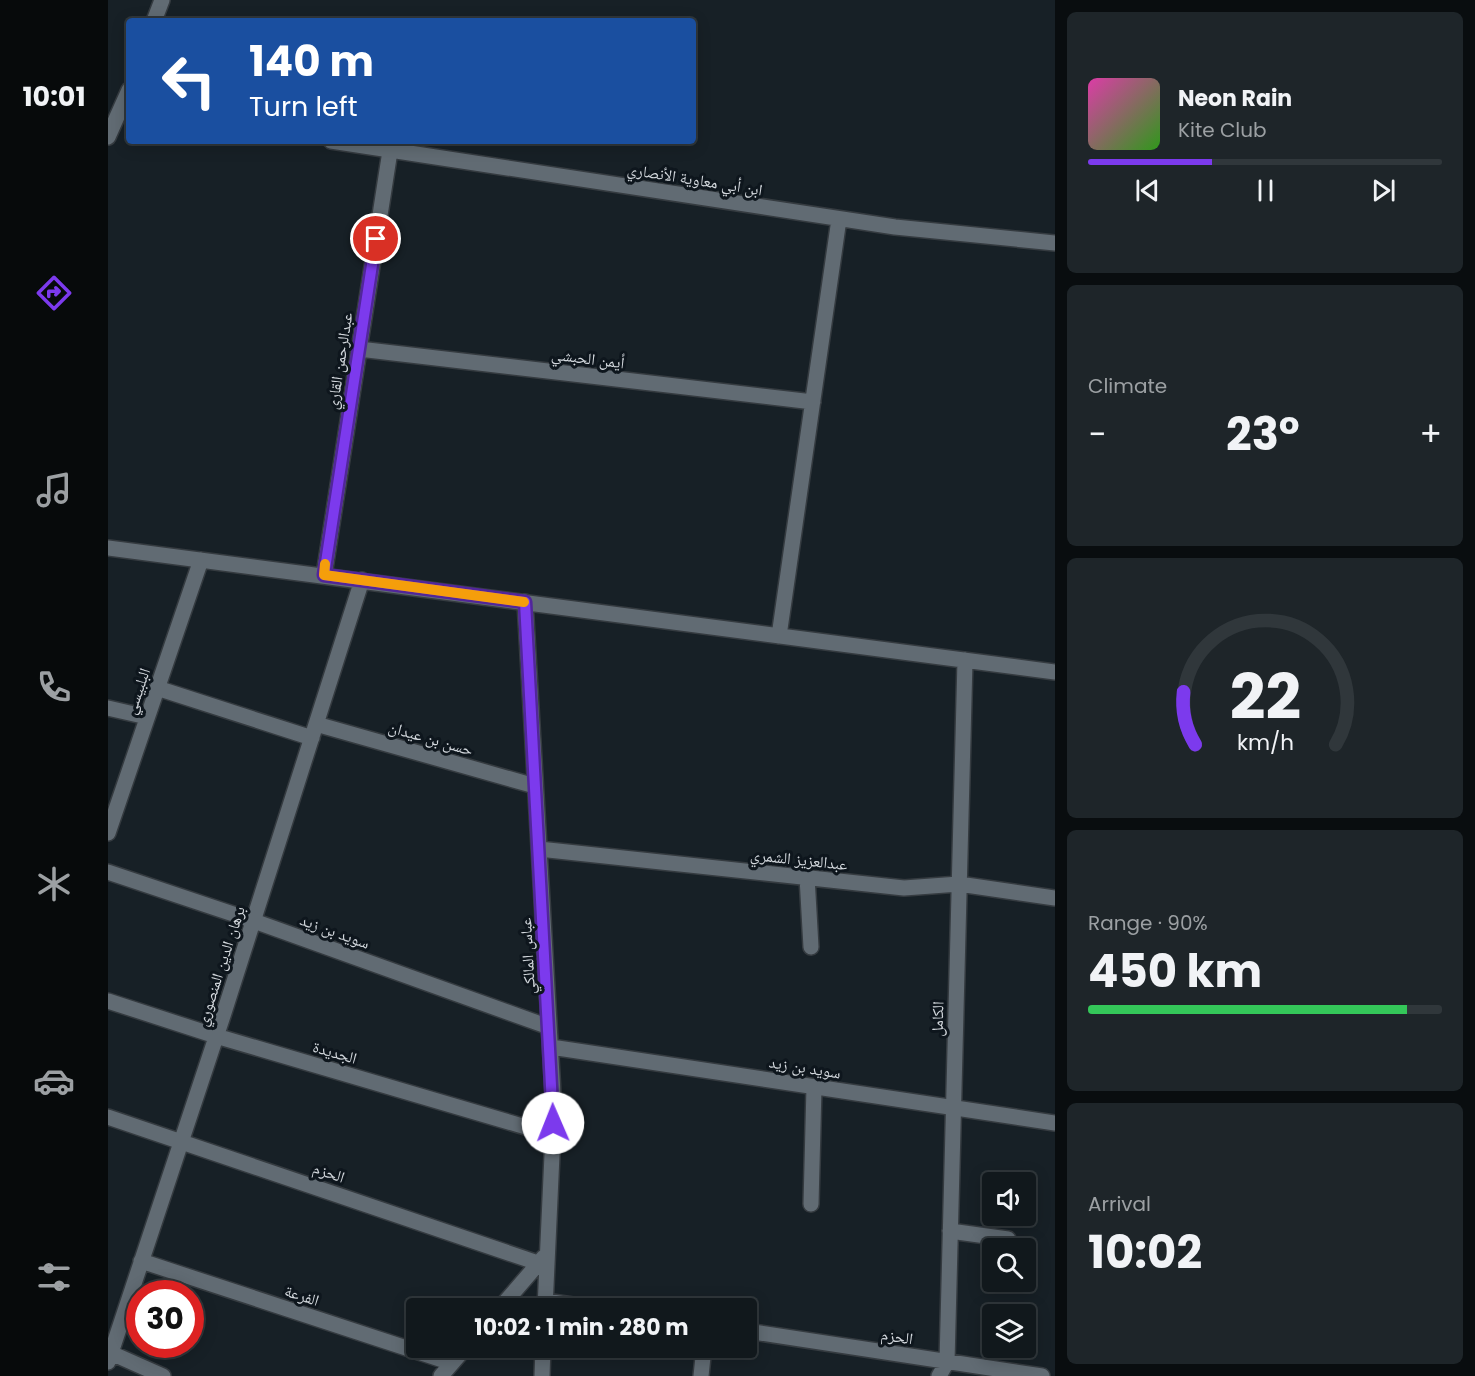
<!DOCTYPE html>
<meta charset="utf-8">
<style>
:root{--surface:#11181c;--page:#1e2529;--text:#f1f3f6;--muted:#9ca0a3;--line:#30373b;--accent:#7c3aed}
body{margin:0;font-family:Poppins,"Noto Naskh Arabic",sans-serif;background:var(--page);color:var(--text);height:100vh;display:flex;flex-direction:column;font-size:22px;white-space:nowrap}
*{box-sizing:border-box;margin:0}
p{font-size:20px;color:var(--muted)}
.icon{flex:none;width:33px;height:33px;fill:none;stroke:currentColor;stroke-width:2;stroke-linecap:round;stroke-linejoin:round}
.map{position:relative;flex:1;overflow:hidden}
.panel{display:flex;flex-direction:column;gap:12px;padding:12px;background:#090d0f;width:420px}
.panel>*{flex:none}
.hud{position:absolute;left:18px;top:18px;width:570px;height:126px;border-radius:6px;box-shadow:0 3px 15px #0003,0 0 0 2px var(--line);background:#1a4fa0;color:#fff;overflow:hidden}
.controls{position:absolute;left:874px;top:1172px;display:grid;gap:12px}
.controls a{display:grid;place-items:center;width:54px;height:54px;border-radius:6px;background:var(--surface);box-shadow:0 3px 15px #0003,0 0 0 2px var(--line);font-size:30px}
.speed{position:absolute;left:18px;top:1280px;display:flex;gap:12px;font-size:30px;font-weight:700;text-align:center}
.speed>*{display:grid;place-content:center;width:78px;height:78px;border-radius:50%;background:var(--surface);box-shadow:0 3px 15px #0003,0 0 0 2px var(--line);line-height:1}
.speed .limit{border:9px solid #d22;background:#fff;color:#111}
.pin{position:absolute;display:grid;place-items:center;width:51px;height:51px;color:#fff;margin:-26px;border:3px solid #fff;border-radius:50%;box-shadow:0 2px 6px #0007}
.me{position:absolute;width:66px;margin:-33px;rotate:359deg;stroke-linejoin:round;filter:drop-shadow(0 0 4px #0008)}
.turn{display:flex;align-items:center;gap:21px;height:126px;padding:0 24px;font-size:27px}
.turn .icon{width:78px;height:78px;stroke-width:2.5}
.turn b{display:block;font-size:42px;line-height:51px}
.big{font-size:45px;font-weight:700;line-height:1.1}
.panel .tile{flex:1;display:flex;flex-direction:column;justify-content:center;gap:9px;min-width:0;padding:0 21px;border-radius:9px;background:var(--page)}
.panel .dial{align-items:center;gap:0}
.dial svg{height:156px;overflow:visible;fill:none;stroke:var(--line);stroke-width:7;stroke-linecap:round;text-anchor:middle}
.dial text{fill:var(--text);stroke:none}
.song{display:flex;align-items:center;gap:18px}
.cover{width:72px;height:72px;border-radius:9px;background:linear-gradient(135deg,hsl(320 70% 55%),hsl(110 70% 35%))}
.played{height:6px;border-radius:3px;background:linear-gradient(90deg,var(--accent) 35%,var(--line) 35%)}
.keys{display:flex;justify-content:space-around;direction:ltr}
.heat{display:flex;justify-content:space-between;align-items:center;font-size:33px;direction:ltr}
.charge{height:9px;border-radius:4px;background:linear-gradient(90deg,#34c759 90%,var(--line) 0)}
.trip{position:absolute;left:298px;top:1298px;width:351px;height:60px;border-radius:6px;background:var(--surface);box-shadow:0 3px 15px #0003,0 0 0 2px var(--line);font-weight:700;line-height:60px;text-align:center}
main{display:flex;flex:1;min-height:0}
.tab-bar{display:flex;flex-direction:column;width:108px;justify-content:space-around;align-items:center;background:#070a0b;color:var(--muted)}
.tab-bar .icon{width:42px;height:42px}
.tab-bar .on{color:var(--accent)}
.tab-bar b{font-size:27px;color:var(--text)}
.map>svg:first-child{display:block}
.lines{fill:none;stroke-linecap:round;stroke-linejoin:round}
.minor-casing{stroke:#353b40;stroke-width:18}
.minor{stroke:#616b73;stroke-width:15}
.route-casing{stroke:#51269a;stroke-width:15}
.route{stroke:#7c3aed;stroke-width:10}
.slow{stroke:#f59e0b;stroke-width:10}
.labels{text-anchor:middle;stroke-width:6;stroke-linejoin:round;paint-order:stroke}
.street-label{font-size:16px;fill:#d3d8dd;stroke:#0e161d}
</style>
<main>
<nav class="tab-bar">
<b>10:01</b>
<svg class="icon on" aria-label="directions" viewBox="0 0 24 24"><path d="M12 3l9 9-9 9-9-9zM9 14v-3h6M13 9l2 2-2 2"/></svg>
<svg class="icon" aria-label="music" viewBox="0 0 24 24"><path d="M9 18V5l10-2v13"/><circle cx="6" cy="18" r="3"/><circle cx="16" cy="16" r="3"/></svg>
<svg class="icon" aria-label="phone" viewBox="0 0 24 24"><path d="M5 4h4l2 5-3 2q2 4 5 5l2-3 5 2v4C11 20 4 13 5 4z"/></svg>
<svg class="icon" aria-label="climate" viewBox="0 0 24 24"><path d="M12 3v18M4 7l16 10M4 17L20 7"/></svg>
<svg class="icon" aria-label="car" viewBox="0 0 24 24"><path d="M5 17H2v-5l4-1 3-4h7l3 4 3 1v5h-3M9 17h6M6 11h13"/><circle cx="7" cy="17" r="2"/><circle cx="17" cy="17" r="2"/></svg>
<svg class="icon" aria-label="filters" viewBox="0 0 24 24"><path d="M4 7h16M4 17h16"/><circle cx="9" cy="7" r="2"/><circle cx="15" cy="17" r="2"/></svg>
</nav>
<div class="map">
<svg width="947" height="1376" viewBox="0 0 947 1376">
<rect width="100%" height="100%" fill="#172026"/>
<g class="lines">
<g class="minor-casing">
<path id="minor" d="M46,21l8,-21
M0,137l21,-47
M223,141l564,86 160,16
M251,349l454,53
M0,548l947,124
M216,575l66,-424
M417,602l29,509 -9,197
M671,636l60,-417
M49,688l155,50
M0,708l39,9
M208,724l219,62
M0,833l93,-273
M431,849l365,39 55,-4 96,14
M0,872l146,49 295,106
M699,877l4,70
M0,1001l108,35 337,99
M443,1047l504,76
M0,1117l430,146
M703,1204l3,-117
M842,1231l58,8
M33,1261l311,102
M437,1301l48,7
M392,1308l44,-51
M639,1331l295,45
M3,1353l52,23
M0,1362l114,-343 140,-439
M333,1376l25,-29
M434,1376l1,-29
M593,1376l3,-29
M831,1376l8,-14 18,-702"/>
</g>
<use href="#minor" class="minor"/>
</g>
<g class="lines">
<g class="route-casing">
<path id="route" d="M268,239l-52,336 201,27 28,521"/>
</g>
<use href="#route" class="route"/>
<path class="slow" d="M217,564l-1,11 200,27"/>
</g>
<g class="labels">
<g class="street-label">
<text transform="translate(587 179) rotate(9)" y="6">ابن أبي معاوية الأنصاري</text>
<text transform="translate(480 358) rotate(7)" y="6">أيمن الحبشي</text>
<text transform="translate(231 361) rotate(-81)" y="6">عبدالرحمن القاري</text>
<text transform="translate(29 691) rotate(-71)" y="6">البلبيسي</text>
<text transform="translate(323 738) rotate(16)" y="6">حسن بن عيدان</text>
<text transform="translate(691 859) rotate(6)" y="6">عبدالعزيز الشمري</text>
<text transform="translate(227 931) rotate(20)" y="6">سويد بن زيد</text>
<text transform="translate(419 956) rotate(-93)" y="6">عباس المالكي</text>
<text transform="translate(112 966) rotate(-72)" y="6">برهان الدين المنصوري</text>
<text transform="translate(829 1019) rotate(-88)" y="6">الكامل</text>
<text transform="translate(227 1052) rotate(16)" y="6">الجديدة</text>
<text transform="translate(697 1067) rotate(9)" y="6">سويد بن زيد</text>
<text transform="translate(221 1172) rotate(19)" y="6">الحزم</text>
<text transform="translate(194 1295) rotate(18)" y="6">الفرعة</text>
<text transform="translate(789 1336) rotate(9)" y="6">الحزم</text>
</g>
</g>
</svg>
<div class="controls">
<a><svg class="icon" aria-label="sound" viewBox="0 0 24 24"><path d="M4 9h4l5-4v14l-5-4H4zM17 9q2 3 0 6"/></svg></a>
<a><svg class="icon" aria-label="search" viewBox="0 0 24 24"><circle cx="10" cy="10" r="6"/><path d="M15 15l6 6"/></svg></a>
<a><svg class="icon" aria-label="layers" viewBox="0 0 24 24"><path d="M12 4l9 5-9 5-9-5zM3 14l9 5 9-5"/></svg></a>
</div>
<div class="speed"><div class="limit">30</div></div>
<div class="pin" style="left:268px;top:239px;background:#d93025"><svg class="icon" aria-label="arrive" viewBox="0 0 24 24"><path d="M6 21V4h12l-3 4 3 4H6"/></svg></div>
<svg class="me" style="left:445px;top:1123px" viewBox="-20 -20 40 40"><circle r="19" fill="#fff"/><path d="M0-13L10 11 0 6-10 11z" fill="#7c3aed"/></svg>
<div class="trip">10:02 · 1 min · 280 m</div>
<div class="hud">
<div class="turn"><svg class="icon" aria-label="left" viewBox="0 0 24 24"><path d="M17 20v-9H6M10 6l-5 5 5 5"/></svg><div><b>140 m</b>Turn left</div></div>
</div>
</div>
<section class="panel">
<div class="tile">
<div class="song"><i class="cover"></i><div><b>Neon Rain</b><p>Kite Club</p></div></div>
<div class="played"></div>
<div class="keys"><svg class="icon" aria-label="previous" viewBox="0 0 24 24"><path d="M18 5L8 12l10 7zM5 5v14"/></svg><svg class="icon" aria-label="pause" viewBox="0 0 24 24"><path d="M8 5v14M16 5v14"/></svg><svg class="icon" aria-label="next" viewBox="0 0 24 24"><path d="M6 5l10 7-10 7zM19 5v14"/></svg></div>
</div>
<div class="tile"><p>Climate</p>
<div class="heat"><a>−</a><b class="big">23°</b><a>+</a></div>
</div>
<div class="tile dial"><svg viewBox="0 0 100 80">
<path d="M14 69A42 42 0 1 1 86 69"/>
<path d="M14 69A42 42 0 0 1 8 42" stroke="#7c3aed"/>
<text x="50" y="56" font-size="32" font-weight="700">22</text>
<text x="50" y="72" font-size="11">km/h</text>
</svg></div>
<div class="tile"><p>Range · 90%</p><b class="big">450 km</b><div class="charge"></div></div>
<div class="tile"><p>Arrival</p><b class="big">10:02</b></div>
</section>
</main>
